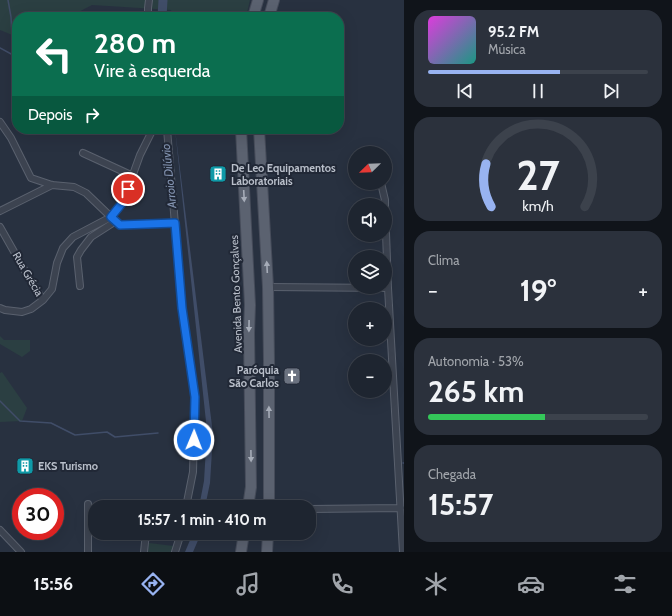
<!DOCTYPE html>
<html lang="pt">
<meta charset="utf-8">
<style>
:root{--surface:#1e2530;--page:#2b313c;--text:#f1f3f6;--muted:#a1a5ab;--line:#3c424c;--accent:#98b3f1}
body{margin:0;font-family:Cabin,sans-serif;background:var(--page);color:var(--text);height:100vh;display:flex;flex-direction:column;font-size:15px;white-space:nowrap}
*{box-sizing:border-box;margin:0}
p{font-size:13px;color:var(--muted)}
.icon{flex:none;width:22px;height:22px;fill:none;stroke:currentColor;stroke-width:2;stroke-linecap:round;stroke-linejoin:round}
.map{position:relative;flex:1;overflow:hidden}
.side{display:flex;flex-direction:column;gap:10px;padding:10px;background:#10141a;width:268px}
.side>*{flex:none}
.banner{position:absolute;left:12px;top:12px;width:332px;height:122px;border-radius:16px;box-shadow:0 4px 16px #0002,0 0 0 1px var(--line);background:#0b6e4f;color:#fff;overflow:hidden}
.needle{width:26px;rotate:247deg}
.controls{position:absolute;left:348px;top:146px;display:grid;gap:8px}
.controls a{display:grid;place-items:center;width:44px;height:44px;border-radius:50%;background:var(--surface);box-shadow:0 4px 16px #0002,0 0 0 1px var(--line);font-size:20px}
.speed{position:absolute;left:12px;top:488px;display:flex;gap:8px;font-size:20px;font-weight:700;text-align:center}
.speed>*{display:grid;place-content:center;width:52px;height:52px;border-radius:50%;background:var(--surface);box-shadow:0 4px 16px #0002,0 0 0 1px var(--line);line-height:1}
.speed .limit{border:6px solid #d22;background:#fff;color:#111}
.pin{position:absolute;display:grid;place-items:center;width:34px;height:34px;color:#fff;margin:-17px;border:2px solid #fff;border-radius:50%;box-shadow:0 1px 4px #0007}
.me{position:absolute;width:44px;margin:-22px;rotate:1deg;stroke-linejoin:round;filter:drop-shadow(0 0 3px #0008)}
.turn{display:flex;align-items:center;gap:14px;height:84px;padding:0 16px;font-size:18px}
.turn .icon{width:52px;height:52px;stroke-width:2.5}
.turn b{display:block;font-size:28px;line-height:34px}
.then{display:flex;align-items:center;height:38px;padding:0 16px;background:#0003;gap:8px;font-size:15px}
.big{font-size:30px;font-weight:700;line-height:1.1}
.side .tile{flex:1;display:flex;flex-direction:column;justify-content:center;gap:6px;min-width:0;padding:0 14px;border-radius:16px;background:var(--page)}
.side .dial{align-items:center;gap:0}
.dial svg{height:104px;overflow:visible;fill:none;stroke:var(--line);stroke-width:7;stroke-linecap:round;text-anchor:middle}
.dial text{fill:var(--text);stroke:none}
.song{display:flex;align-items:center;gap:12px}
.cover{width:48px;height:48px;border-radius:6px;background:linear-gradient(135deg,hsl(300 70% 55%),hsl(170 70% 35%))}
.played{height:4px;border-radius:2px;background:linear-gradient(90deg,var(--accent) 60%,var(--line) 60%)}
.keys{display:flex;justify-content:space-around;direction:ltr}
.heat{display:flex;justify-content:space-between;align-items:center;font-size:22px;direction:ltr}
.charge{height:6px;border-radius:3px;background:linear-gradient(90deg,#34c759 53%,var(--line) 0)}
.trip{position:absolute;left:88px;top:500px;width:228px;height:40px;border-radius:16px;background:var(--surface);box-shadow:0 4px 16px #0002,0 0 0 1px var(--line);font-weight:700;line-height:40px;text-align:center}
.menu{display:flex;height:64px;justify-content:space-around;align-items:center;background:#0c0f13;color:var(--muted)}
.menu .icon{width:28px;height:28px}
.menu .active{color:var(--accent)}
.menu b{font-size:18px;color:var(--text)}
main{display:flex;flex:1;min-height:0}
.map>svg:first-child{display:block}
.green{fill:#2b3f42}
.water{fill:#404d68}
.lines{fill:none;stroke-linecap:round;stroke-linejoin:round}
.stream{stroke:#404d68;stroke-width:1.5}
.river{stroke:#404d68;stroke-width:9}
.minor-casing{stroke:#5a616e;stroke-width:8}
.primary-casing{stroke:#464c5a;stroke-width:12}
.minor{stroke:#3c4350;stroke-width:6}
.primary{stroke:#5b6270;stroke-width:10}
.oneway{fill:#a6acb8}
.route-casing{stroke:#114b97;stroke-width:10}
.route{stroke:#1a73e8;stroke-width:7}
.labels{text-anchor:middle;stroke-width:4;stroke-linejoin:round;paint-order:stroke}
.poi-label{font-size:11px;font-weight:bold;fill:#b9bfca;stroke:#212836;text-anchor:start}
.street-label{font-size:11px;fill:#b9bfca;stroke:#212836}
.water-label{font-size:12px;font-style:italic;fill:#8393b0;stroke:#212836}
</style>
<main>
<div class="map">
<svg width="404" height="552" viewBox="0 0 404 552">
<rect width="100%" height="100%" fill="#283140"/>
<path class="green" d="M0,0h250l-4,17h-74l-1,-7 -79,-5 -23,12h-52v20l-17,-7z
M0,336l4,4h26v11l-8,6 -22,-13z
M2,372l25,36 -5,13 -22,1v-49z
M149,543l25,3 -2,6h-24z"/>
<path class="water" d="M175,129l38,305 -3,49 -5,24h-6l5,-26 3,-50z
M193,533h7l-1,5 -6,14h-8z"/>
<g class="lines">
<path class="stream" d="M8,0l3,17 2,38
M0,48l13,7 4,3
M0,401l20,20 31,2 24,12 32,-3 8,5 43,-4
M403,463h1"/>
<path class="river" d="M162,17l1,-17"/>
<g class="minor-casing">
<path id="minor" d="M148,17v-9l1,-8
M0,122l11,16 20,40 21,7 22,2 12,6 25,24 10,8 54,-2
M167,129l15,179 13,89 -2,75 -7,35
M83,153l50,23
M381,183l4,17v5
M385,205l3,83 15,264
M0,211l52,-26
M0,227l29,51 14,22
M80,286l-3,-29 4,-7 10,-13 25,-16
M268,287l120,1
M0,308l5,2 17,2 9,-3 12,-9 9,-11 5,-26 6,-15 10,-11 38,-20 12,-15 17,-47 12,-24 2,-2
M309,509l92,-1
M0,530l21,22
M88,552v-48
M144,552l2,-19
M175,552l6,-19"/>
</g>
<g class="primary-casing">
<path id="primary" d="M253,17l5,-17
M269,17l5,-17
M241,129l9,176 -1,28 2,154 -3,20
M259,129l9,158 1,75v145
M241,552l3,-19
M267,552l1,-19"/>
</g>
<use href="#minor" class="minor"/>
<use href="#primary" class="primary"/>
</g>
<defs><path id="oneway-solid" d="M-6-.8H1V-3.2L6.5 0L1 3.2V.8H-6Z"/></defs>
<g class="oneway">
<use href="#oneway-solid" transform="translate(244 196) rotate(87)"/>
<use href="#oneway-solid" transform="translate(267 267) rotate(-93)"/>
<use href="#oneway-solid" transform="translate(249 326) rotate(91)"/>
<use href="#oneway-solid" transform="translate(269 412) rotate(-91)"/>
<use href="#oneway-solid" transform="translate(251 456) rotate(89)"/>
</g>
<g class="lines">
<g class="route-casing">
<path id="route" d="M128,189l-5,13 -12,15 9,8 55,-2 7,85 13,89 -1,43"/>
</g>
<use href="#route" class="route"/>
</g>
<defs>
<g id="building-square" transform="scale(0.9)"><rect x="-9" y="-9" width="18" height="18" rx="4" fill="#0f9aa8" stroke="#212836"/><path d="M-4-6H4V6H1V3H-1V6H-4ZM-2.5-4.3h1.7v1.8h-1.7ZM.8-4.3h1.7v1.8H.8ZM-2.5-1h1.7V.8h-1.7ZM.8-1h1.7V.8H.8Z" fill="#fff"/></g>
<g id="church-square" transform="scale(0.9)"><rect x="-9" y="-9" width="18" height="18" rx="4" fill="#6b7280" stroke="#212836"/><path d="M-1.2-6h2.4v3.5h3.3v2.4h-3.3V6h-2.4V-.1h-3.3v-2.4h3.3Z" fill="#fff"/></g>
</defs>
<g fill-rule="evenodd">
<use href="#building-square" x="218" y="174"/>
<use href="#church-square" x="292" y="376"/>
<use href="#building-square" x="25" y="466"/>
</g>
<g class="labels">
<g class="poi-label">
<text x="231" y="172">De Leo Equipamentos<tspan x="231" dy="13">Laboratoriais</tspan></text>
<text x="279" y="374" text-anchor="end">Paróquia<tspan x="279" dy="13">São Carlos</tspan></text>
<text x="38" y="470">EKS Turismo</text>
</g>
<g class="street-label">
<text transform="translate(28 274) rotate(60)" y="4">Rua Grécia</text>
<text transform="translate(236 294) rotate(-92)" y="4">Avenida Bento Gonçalves</text>
</g>
<g class="water-label">
<text transform="translate(169 176) rotate(-96)" y="4">Arroio Dilúvio</text>
</g>
</g>
</svg>
<div class="controls">
<a><svg class="needle" viewBox="-14 -14 28 28"><path d="M0-13l5 13h-10z" fill="#e53935"/><path d="M0 13l5-13h-10z" fill="#a1a5ab"/></svg></a>
<a><svg class="icon" aria-label="sound" viewBox="0 0 24 24"><path d="M4 9h4l5-4v14l-5-4H4zM17 9q2 3 0 6"/></svg></a>
<a><svg class="icon" aria-label="layers" viewBox="0 0 24 24"><path d="M12 4l9 5-9 5-9-5zM3 14l9 5 9-5"/></svg></a>
<a>+</a>
<a>−</a>
</div>
<div class="speed"><div class="limit">30</div></div>
<div class="pin" style="left:128px;top:189px;background:#d93025"><svg class="icon" aria-label="arrive" viewBox="0 0 24 24"><path d="M6 21V4h12l-3 4 3 4H6"/></svg></div>
<svg class="me" style="left:194px;top:440px" viewBox="-20 -20 40 40"><circle r="17" fill="#1a73e8" stroke="#fff" stroke-width="3"/><path d="M0-11L8 9 0 5-8 9z" fill="#fff"/></svg>
<div class="trip">15:57 · 1 min · 410 m</div>
<div class="banner">
<div class="turn"><svg class="icon" aria-label="left" viewBox="0 0 24 24"><path d="M17 20v-9H6M10 6l-5 5 5 5"/></svg><div><b>280 m</b>Vire à esquerda</div></div>
<div class="then">Depois<svg class="icon" aria-label="right" viewBox="0 0 24 24"><path d="M7 20v-9h11M14 6l5 5-5 5"/></svg></div>
</div>
</div>
<section class="side">
<div class="tile">
<div class="song"><i class="cover"></i><div><b>95.2 FM</b><p>Música</p></div></div>
<div class="played"></div>
<div class="keys"><svg class="icon" aria-label="previous" viewBox="0 0 24 24"><path d="M18 5L8 12l10 7zM5 5v14"/></svg><svg class="icon" aria-label="pause" viewBox="0 0 24 24"><path d="M8 5v14M16 5v14"/></svg><svg class="icon" aria-label="next" viewBox="0 0 24 24"><path d="M6 5l10 7-10 7zM19 5v14"/></svg></div>
</div>
<div class="tile dial"><svg viewBox="0 0 100 80">
<path d="M14 69A42 42 0 1 1 86 69"/>
<path d="M14 69A42 42 0 0 1 10 36" stroke="#98b3f1"/>
<text x="50" y="56" font-size="32" font-weight="700">27</text>
<text x="50" y="72" font-size="11">km/h</text>
</svg></div>
<div class="tile"><p>Clima</p>
<div class="heat"><a>−</a><b class="big">19°</b><a>+</a></div>
</div>
<div class="tile"><p>Autonomia · 53%</p><b class="big">265 km</b><div class="charge"></div></div>
<div class="tile"><p>Chegada</p><b class="big">15:57</b></div>
</section>
</main>
<nav class="menu">
<b>15:56</b>
<svg class="icon active" aria-label="directions" viewBox="0 0 24 24"><path d="M12 3l9 9-9 9-9-9zM9 14v-3h6M13 9l2 2-2 2"/></svg>
<svg class="icon" aria-label="music" viewBox="0 0 24 24"><path d="M9 18V5l10-2v13"/><circle cx="6" cy="18" r="3"/><circle cx="16" cy="16" r="3"/></svg>
<svg class="icon" aria-label="phone" viewBox="0 0 24 24"><path d="M5 4h4l2 5-3 2q2 4 5 5l2-3 5 2v4C11 20 4 13 5 4z"/></svg>
<svg class="icon" aria-label="climate" viewBox="0 0 24 24"><path d="M12 3v18M4 7l16 10M4 17L20 7"/></svg>
<svg class="icon" aria-label="car" viewBox="0 0 24 24"><path d="M5 17H2v-5l4-1 3-4h7l3 4 3 1v5h-3M9 17h6M6 11h13"/><circle cx="7" cy="17" r="2"/><circle cx="17" cy="17" r="2"/></svg>
<svg class="icon" aria-label="filters" viewBox="0 0 24 24"><path d="M4 7h16M4 17h16"/><circle cx="9" cy="7" r="2"/><circle cx="15" cy="17" r="2"/></svg>
</nav>
